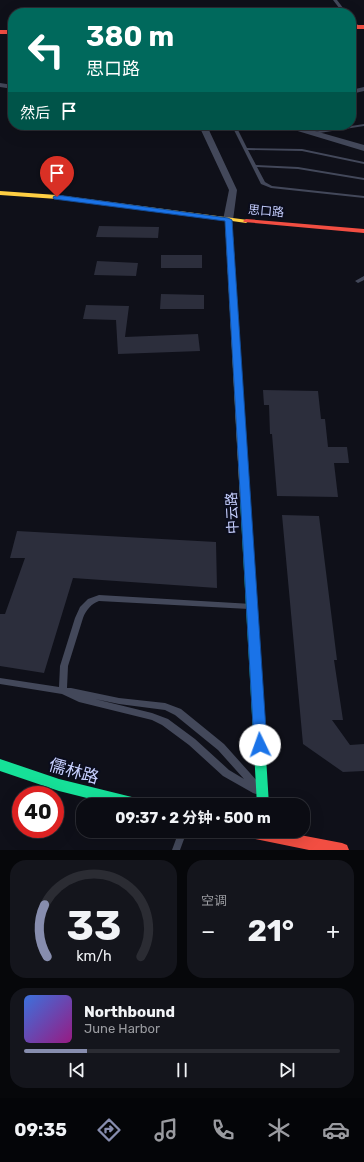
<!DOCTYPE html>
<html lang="zh">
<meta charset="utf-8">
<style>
:root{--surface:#0b0c13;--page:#14151c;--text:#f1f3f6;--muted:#9a9ba0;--line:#2b2c33;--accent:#878dae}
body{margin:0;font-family:Rubik,"Noto Sans SC",sans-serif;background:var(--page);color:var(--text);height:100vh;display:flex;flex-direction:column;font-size:15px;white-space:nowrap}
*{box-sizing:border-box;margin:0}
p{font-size:13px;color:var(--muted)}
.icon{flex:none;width:22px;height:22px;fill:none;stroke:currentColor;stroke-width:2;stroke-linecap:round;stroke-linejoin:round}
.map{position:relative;height:850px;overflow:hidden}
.panel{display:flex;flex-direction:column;gap:10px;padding:10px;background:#06070a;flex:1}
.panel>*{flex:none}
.hud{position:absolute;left:8px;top:8px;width:348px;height:122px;border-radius:16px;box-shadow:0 4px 16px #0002,0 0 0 1px var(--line);background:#00695c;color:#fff;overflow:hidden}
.speed{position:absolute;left:12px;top:786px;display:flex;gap:8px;font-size:20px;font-weight:700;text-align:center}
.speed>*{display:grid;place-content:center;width:52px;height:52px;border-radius:50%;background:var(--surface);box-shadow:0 4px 16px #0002,0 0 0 1px var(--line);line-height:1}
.speed .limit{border:6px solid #d22;background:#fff;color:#111}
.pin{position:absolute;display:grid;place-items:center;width:34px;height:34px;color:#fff;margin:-41px -17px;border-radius:50% 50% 50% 0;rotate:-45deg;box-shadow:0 0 4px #0007}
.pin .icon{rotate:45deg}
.me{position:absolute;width:44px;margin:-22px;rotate:357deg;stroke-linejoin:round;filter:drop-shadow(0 0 3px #0008)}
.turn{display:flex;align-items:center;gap:14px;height:84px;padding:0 12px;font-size:18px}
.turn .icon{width:52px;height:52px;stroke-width:2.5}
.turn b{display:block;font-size:28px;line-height:34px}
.then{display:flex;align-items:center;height:38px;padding:0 12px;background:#0003;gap:8px;font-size:15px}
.big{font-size:30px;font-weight:700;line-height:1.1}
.panel .tile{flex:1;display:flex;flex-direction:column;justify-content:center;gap:6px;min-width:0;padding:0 14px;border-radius:16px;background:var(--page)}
.panel .dial{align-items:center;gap:0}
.dial svg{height:104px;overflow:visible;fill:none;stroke:var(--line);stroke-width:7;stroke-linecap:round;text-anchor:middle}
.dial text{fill:var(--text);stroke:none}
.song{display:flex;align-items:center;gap:12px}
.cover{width:48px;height:48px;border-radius:6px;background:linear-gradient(135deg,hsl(220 70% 55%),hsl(310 70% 35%))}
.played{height:4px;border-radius:2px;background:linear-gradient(90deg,var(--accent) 20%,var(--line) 20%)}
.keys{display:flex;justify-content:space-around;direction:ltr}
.heat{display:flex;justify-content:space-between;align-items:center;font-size:22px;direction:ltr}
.panel .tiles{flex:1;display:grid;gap:10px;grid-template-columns:1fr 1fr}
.tile:last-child{grid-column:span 2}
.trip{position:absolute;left:76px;top:798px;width:234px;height:40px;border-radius:16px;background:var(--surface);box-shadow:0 4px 16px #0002,0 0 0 1px var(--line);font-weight:700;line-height:40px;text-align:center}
.dock{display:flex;height:64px;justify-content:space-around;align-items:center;background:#040508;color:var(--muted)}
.dock .icon{width:28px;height:28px}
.dock .current{color:var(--accent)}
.dock b{font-size:18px;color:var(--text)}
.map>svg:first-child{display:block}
.building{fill:#2c2e3c}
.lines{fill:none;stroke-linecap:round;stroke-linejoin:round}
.lane{fill:#43485a;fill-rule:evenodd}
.street{fill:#43485a;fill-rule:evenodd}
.fast{fill:#16e098;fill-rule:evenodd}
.slow{fill:#ffcf43;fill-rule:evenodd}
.jam{fill:#f24e42;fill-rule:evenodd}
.route{fill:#1a73e8;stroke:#114b97}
.labels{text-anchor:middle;stroke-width:4;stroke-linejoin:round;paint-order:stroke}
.far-street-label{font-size:12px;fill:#c7d0ff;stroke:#0b0d1d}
.street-label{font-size:14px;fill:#c7d0ff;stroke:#0b0d1d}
.near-street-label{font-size:17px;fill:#c7d0ff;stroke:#0b0d1d}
</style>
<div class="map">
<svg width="364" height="850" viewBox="0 0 364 850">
<rect width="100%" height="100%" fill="#0f1019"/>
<path class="building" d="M99,226l60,1 -1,11 -62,-1z
M161,255h41v13h-41z
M97,261l41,2 -2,13 -42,-1z
M161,294l43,1v14h-44z
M86,305l43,1 -4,31 73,-3 2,17 -82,3 -2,-34 -33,-1z
M263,390l55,1 3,28h4l3,28h19l2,16h-15l4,34 -61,-1 -5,-62h-2l-1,-29h-5z
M282,515l37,1 18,144h-3l9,60h-11l18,25 14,-1v27l-21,1 -40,-28z
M17,531l199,11 1,46 -144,-10 -29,95 -44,-7v-52h5l20,-56h-15z"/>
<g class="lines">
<path class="lane" d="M333,0h4l10,13h-4z
M351,20l9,6v2h-2l-7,-5z
M364,124v2l-51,8 -2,-1 2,-1z
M233,125l3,1 11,22 55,1 62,13v2l-62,-13 -54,-1 8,15 42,2 66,11v2l-66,-11 -41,-2 8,15 7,4 92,10v2l-93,-10 -10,-4 -29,-58z
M364,276v4l-6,3 -3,-2z
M99,595l153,9 1,2 -1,2 -3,1 -150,-8c-8,3 -13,9 -16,17l-15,48 -1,22h4l48,10 46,5 16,6 43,35 34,38 1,3 -1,2 2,3 -1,3 -3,1 -3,-1 -30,-17 -34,-31 -27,-20 -10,-5 -73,-18 -17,-8 -62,-10v-6l59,9 1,-21 15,-48 5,-11 8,-8zM95,699l24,5 46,6 10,5 43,35 26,29 -15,-9 -34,-31 -27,-20 -16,-6z
M179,831h8l-7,19h-8z"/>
<path class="street" d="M0,83l13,2v4l-13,-2z
M364,87v4l-13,3v-4z
M161,125h133l70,20v6l-73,-22 -18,-2 -65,1 29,62 -4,30 -5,3 -5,-3 6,-30 -29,-62 -35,-1z"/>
<path class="fast" d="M245,495l3,1 2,3 19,306h-12l-17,-306 2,-3z
M0,759l59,20 81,20 5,2 1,4h-31l-56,-14 -59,-20z"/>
<path class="slow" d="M0,191l57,4 191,25 1,1 -3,2 -14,-2 18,278 -2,3h-6l-2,-3 -15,-279 -168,-21 -57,-4z"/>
<path class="jam" d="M351,25h13v4h-13z
M0,30h13v4h-13z
M246,219l118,10v4l-120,-11 -1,-1z
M239,831h40l63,12 5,2 2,5h-40l-63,-13 -5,-1z"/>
</g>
<path class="route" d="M57,195l171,23 4,2 35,525 -2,4 -5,2 -4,-2 -2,-4 -29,-524 -171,-22 -1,-2z"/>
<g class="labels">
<g class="far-street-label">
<text transform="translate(266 211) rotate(5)" y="4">思口路</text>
</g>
<g class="street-label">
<text transform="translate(232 513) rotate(-93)" y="5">中云路</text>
</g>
<g class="near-street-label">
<text transform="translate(74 771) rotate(16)" y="6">儒林路</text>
</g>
</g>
</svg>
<div class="speed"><div class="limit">40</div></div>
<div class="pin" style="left:57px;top:197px;background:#d93025"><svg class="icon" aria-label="arrive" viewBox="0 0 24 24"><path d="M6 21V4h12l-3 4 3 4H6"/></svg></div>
<svg class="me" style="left:260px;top:745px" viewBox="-20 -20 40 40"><circle r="19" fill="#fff"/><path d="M0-13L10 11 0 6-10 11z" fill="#1a73e8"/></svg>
<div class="trip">09:37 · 2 分钟 · 500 m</div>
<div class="hud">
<div class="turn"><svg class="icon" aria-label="left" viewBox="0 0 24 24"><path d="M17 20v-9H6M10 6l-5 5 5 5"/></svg><div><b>380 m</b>思口路</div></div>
<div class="then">然后<svg class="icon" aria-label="arrive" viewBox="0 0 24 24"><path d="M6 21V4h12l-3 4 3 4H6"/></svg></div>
</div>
</div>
<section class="panel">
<div class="tiles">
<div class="tile dial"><svg viewBox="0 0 100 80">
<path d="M14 69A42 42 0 1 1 86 69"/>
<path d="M14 69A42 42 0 0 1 12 29" stroke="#878dae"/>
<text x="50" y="56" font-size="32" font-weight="700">33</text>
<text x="50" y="72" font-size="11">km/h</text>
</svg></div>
<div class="tile"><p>空调</p>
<div class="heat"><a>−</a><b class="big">21°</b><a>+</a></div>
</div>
<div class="tile">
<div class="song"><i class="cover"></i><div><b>Northbound</b><p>June Harbor</p></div></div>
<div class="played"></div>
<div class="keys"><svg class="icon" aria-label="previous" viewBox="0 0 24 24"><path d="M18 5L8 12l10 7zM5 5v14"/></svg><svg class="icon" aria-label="pause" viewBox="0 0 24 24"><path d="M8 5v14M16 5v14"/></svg><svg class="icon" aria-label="next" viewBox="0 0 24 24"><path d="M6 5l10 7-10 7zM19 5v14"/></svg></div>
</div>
</div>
</section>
<nav class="dock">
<b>09:35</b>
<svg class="icon current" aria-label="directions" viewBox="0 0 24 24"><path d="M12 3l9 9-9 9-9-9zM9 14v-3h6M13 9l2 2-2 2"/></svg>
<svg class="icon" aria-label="music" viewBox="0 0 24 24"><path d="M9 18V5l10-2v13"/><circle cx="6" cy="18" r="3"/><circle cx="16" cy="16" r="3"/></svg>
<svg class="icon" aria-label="phone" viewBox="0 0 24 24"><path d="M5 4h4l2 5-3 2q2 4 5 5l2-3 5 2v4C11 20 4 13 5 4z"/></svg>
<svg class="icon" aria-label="climate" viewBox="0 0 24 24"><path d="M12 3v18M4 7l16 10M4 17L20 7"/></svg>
<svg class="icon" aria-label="car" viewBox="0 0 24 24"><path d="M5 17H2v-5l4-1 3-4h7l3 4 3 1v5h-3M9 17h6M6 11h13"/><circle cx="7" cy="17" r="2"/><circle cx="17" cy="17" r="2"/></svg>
</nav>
